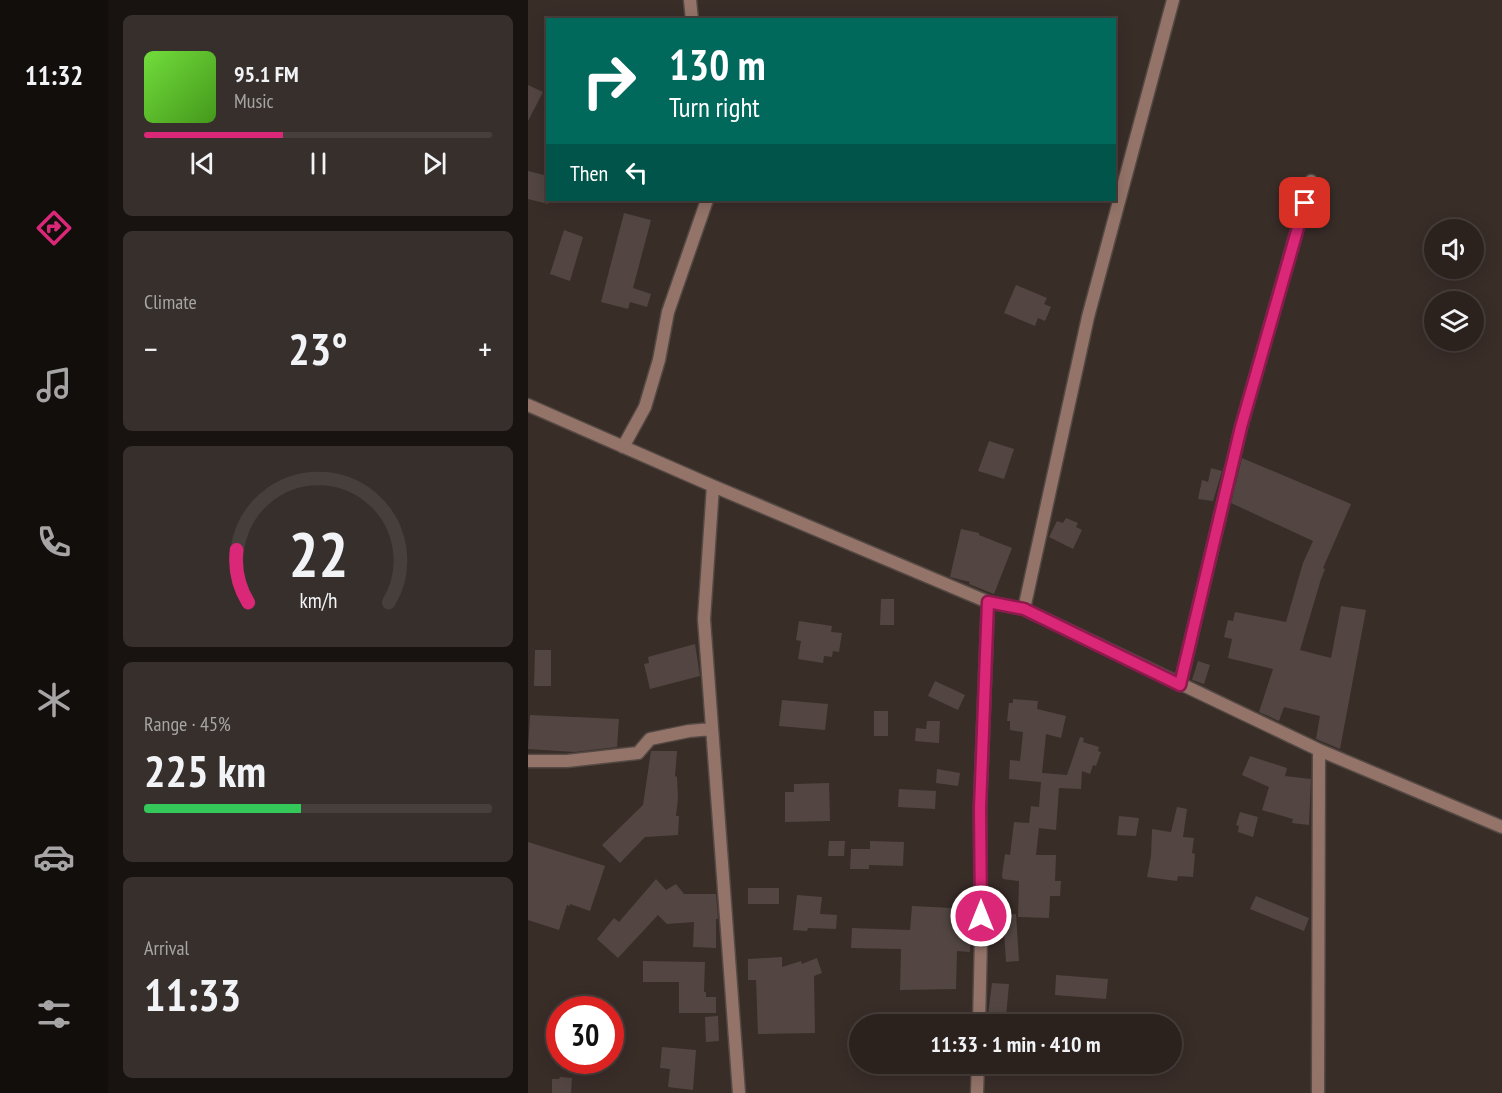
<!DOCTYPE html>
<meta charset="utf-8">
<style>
:root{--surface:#2b221e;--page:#372f2b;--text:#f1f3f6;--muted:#a6a4a4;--line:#473f3c;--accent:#db2777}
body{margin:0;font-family:"PT Sans Narrow",sans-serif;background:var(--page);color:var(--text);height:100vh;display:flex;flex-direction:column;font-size:22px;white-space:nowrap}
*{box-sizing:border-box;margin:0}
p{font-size:20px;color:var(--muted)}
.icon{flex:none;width:33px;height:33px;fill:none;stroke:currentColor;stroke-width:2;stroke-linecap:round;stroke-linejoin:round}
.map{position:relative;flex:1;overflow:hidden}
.panel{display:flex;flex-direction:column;gap:15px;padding:15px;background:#181310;width:420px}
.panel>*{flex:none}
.hud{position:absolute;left:18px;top:18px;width:570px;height:183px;border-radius:0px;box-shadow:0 3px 15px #0003,0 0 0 2px var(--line);background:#00695c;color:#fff;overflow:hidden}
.buttons{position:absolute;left:896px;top:219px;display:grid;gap:12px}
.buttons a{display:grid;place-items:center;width:60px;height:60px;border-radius:50%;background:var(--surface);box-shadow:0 3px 15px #0003,0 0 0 2px var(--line);font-size:30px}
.speed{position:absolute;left:18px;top:996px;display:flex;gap:12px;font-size:30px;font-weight:700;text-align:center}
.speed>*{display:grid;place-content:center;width:78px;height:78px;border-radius:50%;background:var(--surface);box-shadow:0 3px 15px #0003,0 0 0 2px var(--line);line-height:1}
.speed .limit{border:9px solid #d22;background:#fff;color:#111}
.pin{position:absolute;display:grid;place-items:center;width:51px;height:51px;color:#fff;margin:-26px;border-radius:12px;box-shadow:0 3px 9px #0006}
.me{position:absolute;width:66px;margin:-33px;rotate:0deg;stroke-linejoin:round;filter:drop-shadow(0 0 4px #0008)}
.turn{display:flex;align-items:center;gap:21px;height:126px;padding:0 24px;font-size:27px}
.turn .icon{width:78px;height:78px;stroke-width:2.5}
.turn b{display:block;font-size:42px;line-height:51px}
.then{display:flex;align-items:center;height:57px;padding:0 24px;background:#0003;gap:12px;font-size:22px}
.big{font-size:45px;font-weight:700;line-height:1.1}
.panel .tile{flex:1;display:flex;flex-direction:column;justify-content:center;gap:9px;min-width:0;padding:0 21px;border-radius:9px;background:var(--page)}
.panel .dial{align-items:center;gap:0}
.dial svg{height:156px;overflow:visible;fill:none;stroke:var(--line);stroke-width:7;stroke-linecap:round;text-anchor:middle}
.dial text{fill:var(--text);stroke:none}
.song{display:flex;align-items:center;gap:18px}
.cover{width:72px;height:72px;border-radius:9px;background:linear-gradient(135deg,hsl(100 70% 55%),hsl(100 70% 35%))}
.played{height:6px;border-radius:3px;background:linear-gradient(90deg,var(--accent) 40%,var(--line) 40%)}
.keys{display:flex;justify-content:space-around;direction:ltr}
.heat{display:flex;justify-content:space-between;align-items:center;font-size:33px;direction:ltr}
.charge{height:9px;border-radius:4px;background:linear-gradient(90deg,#34c759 45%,var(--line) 0)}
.trip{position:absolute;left:321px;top:1014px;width:333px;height:60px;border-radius:30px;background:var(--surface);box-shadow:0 3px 15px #0003,0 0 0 2px var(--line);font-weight:700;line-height:60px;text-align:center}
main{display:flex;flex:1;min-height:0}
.tab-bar{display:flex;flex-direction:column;width:108px;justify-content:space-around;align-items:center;background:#110e0c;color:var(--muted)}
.tab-bar .icon{width:42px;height:42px}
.tab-bar .selected{color:var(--accent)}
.tab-bar b{font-size:27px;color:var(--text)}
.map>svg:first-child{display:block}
.building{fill:#534642}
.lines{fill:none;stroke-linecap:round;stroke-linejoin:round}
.street-casing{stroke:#544944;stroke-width:15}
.street{stroke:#947469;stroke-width:12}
.route-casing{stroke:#8e194d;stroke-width:15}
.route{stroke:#db2777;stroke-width:10}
</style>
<main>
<nav class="tab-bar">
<b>11:32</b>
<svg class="icon selected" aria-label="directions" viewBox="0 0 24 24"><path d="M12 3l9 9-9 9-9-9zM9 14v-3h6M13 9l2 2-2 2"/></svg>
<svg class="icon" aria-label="music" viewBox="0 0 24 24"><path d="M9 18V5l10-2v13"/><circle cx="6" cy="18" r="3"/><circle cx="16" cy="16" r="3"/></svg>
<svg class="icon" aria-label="phone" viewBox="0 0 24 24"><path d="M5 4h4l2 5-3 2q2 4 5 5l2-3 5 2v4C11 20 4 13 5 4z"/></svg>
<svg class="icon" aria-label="climate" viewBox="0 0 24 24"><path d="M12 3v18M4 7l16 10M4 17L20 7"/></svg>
<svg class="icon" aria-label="car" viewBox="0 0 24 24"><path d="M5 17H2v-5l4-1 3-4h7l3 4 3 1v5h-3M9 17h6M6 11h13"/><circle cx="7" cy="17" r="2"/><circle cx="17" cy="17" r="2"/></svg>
<svg class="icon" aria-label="filters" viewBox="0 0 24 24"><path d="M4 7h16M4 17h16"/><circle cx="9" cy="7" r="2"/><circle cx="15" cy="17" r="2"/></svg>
</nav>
<section class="panel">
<div class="tile">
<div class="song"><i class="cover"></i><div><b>95.1 FM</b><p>Music</p></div></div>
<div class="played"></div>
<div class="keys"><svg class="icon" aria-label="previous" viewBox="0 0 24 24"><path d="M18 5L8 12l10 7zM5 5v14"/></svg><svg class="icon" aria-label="pause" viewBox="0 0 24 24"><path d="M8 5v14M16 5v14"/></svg><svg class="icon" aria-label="next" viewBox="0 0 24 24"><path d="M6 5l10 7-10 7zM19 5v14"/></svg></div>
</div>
<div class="tile"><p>Climate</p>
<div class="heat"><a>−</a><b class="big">23°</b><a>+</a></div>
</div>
<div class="tile dial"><svg viewBox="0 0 100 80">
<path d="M14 69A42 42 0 1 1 86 69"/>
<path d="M14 69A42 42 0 0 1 8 42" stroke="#db2777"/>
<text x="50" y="56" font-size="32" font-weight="700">22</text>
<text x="50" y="72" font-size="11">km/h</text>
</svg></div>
<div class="tile"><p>Range · 45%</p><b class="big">225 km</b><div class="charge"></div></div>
<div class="tile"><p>Arrival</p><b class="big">11:33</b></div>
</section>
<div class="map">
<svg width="974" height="1093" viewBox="0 0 974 1093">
<rect width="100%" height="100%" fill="#392d28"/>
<path class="building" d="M0,85l15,7 -15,29z
M0,171l20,5v28l-20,-5z
M96,213l27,7 -18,68 18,6 -4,13 -17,-5 -2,7 -27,-7z
M36,230l19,7 -13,44 -20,-7z
M488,285l31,13 -3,6 7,3 -6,14 -7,-3 -3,8 -31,-13z
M461,441l25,8 -10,30 -26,-8z
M714,458l109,46 -28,64 2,1 -4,10 -21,71 31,8 10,-52 25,4 -26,139 -24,-10 4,-23 -36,-9 -5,14 -20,-9 14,-43 -45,-11 4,-19 -8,-2 4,-17 5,1 2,-9 51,10 17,-59 10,-22 -82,-38z
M683,468l11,3 -9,30 -15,-2 4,-19 6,2z
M538,518l12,5 -2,4 6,3 -9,19 -24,-12 8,-16 6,2z
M433,529l18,4v2l33,13 -18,46 -25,-10 1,-2 -20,-5z
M353,599h13v26h-14z
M271,621l33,5 -1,6 11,1 -3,19 -6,-1 -1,6 -8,-1 -1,7 -25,-4 3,-18 -5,-1z
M167,644l5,32 -50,13 -6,-25 5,-1 -1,-6z
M7,650h16v36h-17z
M670,661l12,4 -6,19 -12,-4z
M407,681l30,14 -7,15 -30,-14z
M485,699l25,2 -1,8 29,7 -5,22 -15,-4 -4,39 25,2 13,-38 4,1 -1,4 16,5 -1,4 3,1 -5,14 -3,-1 -3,9 -8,-3 -1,18 -22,-1 -3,42 -17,-2 -3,27h20l-1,26h6l-1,15h-10l-1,22 -31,-1 1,-36 -16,-2 -1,-4 3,-21 5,1 4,-33 15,1 2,-17 8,1 2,-25 -32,-3 1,-19 10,1 3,-29 -13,-2v-9h-3l2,-18h4z
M254,700l46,4 -3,26 -46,-4z
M346,711h14v25h-14z
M2,715l89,4 -2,28 -42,5 -47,-3z
M399,721h13l-1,22 -24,-2 1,-13 10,1z
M123,751h26l-2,25 2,1 1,21 -2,18h3l-1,19 -33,2 -25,26 -18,-18 41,-40z
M722,756l37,12 -2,8 26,3 -2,46 -17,-2 1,-4 -31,-9 7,-23 -27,-12z
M409,769l23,4 -2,13 -22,-3z
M301,783l1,38 -45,1v-30h9v-8z
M371,789l37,2 -1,18 -37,-2z
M649,807l10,2 -4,28 11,1 -2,15 3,1 -2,23 -15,-1 -1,5 -30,-4 4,-21 1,-27 19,3z
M712,812l18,5 -5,20 -15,-5 1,-6 -3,-1z
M591,816l20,2 -3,18 -19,-1z
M301,841h16l-1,15h-16z
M342,841l34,1 -1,24 -34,-1v4h-19l1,-20h19z
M0,842l77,24 -15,45 -20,-7v2l-3,-1 -8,25 -31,-10z
M128,879l10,11 10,-6 8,10h32l2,25h-2v29l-23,-1 1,-25 -27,2 -9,-9 -40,43 -21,-19 17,-21 5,4z
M220,888h31v16h-31z
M269,895l25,2 -2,17 17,1 -1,14 -28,-1 -1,3 -14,-1z
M728,896l53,22 -5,13 -54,-22z
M384,906l59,3 -1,43 -13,-1 -1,38 -56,1 1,-41 -50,-1 1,-20 58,2z
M488,914l3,47 -13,1 -3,-47z
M254,957v10l19,-6 1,3 15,-6 5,15 -8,3 1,57 -57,1 -2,-54h-8v-21z
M115,961l62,1 -1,30h2v5h10v16h-37v-31h-36z
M528,975l52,4 -2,20 -51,-4z
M464,983l17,1 -3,33 -18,-2z
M190,1016l1,25 -13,1 -1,-25z
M134,1047l34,3 -3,40 -25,-3 2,-18 -10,-1z
M32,1077l12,1 -1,15h-19v-14h7z"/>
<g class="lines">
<g class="street-casing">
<path id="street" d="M162,0l2,20
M0,405l185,81 275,116 36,7 295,141 183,77
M95,447l22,-40 14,-47 9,-48 39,-112
M185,486l-9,133 35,474
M496,609l64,-292 85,-317
M652,685l61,-258 70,-246
M0,761h39l71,-8 12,-14 39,-8 23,-2
M451,1024l2,-86 -1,-130 8,-206
M449,1093l1,-29
M790,1093l1,-343"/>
</g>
<use href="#street" class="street"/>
</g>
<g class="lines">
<g class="route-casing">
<path id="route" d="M453,916l-1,-108 8,-206 36,7 156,76 61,-258 64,-224"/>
</g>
<use href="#route" class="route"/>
</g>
</svg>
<div class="buttons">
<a><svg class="icon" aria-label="sound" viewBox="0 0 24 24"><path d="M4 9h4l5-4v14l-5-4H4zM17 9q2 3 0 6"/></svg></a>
<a><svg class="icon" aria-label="layers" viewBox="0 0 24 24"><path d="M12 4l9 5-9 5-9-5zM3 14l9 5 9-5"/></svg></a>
</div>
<div class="speed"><div class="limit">30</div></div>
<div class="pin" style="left:777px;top:203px;background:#d93025"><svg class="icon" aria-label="arrive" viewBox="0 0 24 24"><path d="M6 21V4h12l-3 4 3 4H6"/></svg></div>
<svg class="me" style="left:453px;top:916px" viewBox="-20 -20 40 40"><circle r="17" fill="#db2777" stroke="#fff" stroke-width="3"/><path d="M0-11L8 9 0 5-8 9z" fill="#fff"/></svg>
<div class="trip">11:33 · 1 min · 410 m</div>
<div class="hud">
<div class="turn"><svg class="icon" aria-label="right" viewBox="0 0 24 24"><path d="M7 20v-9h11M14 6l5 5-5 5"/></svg><div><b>130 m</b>Turn right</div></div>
<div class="then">Then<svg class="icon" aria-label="left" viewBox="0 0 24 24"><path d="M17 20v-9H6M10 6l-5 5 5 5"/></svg></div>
</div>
</div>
</main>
